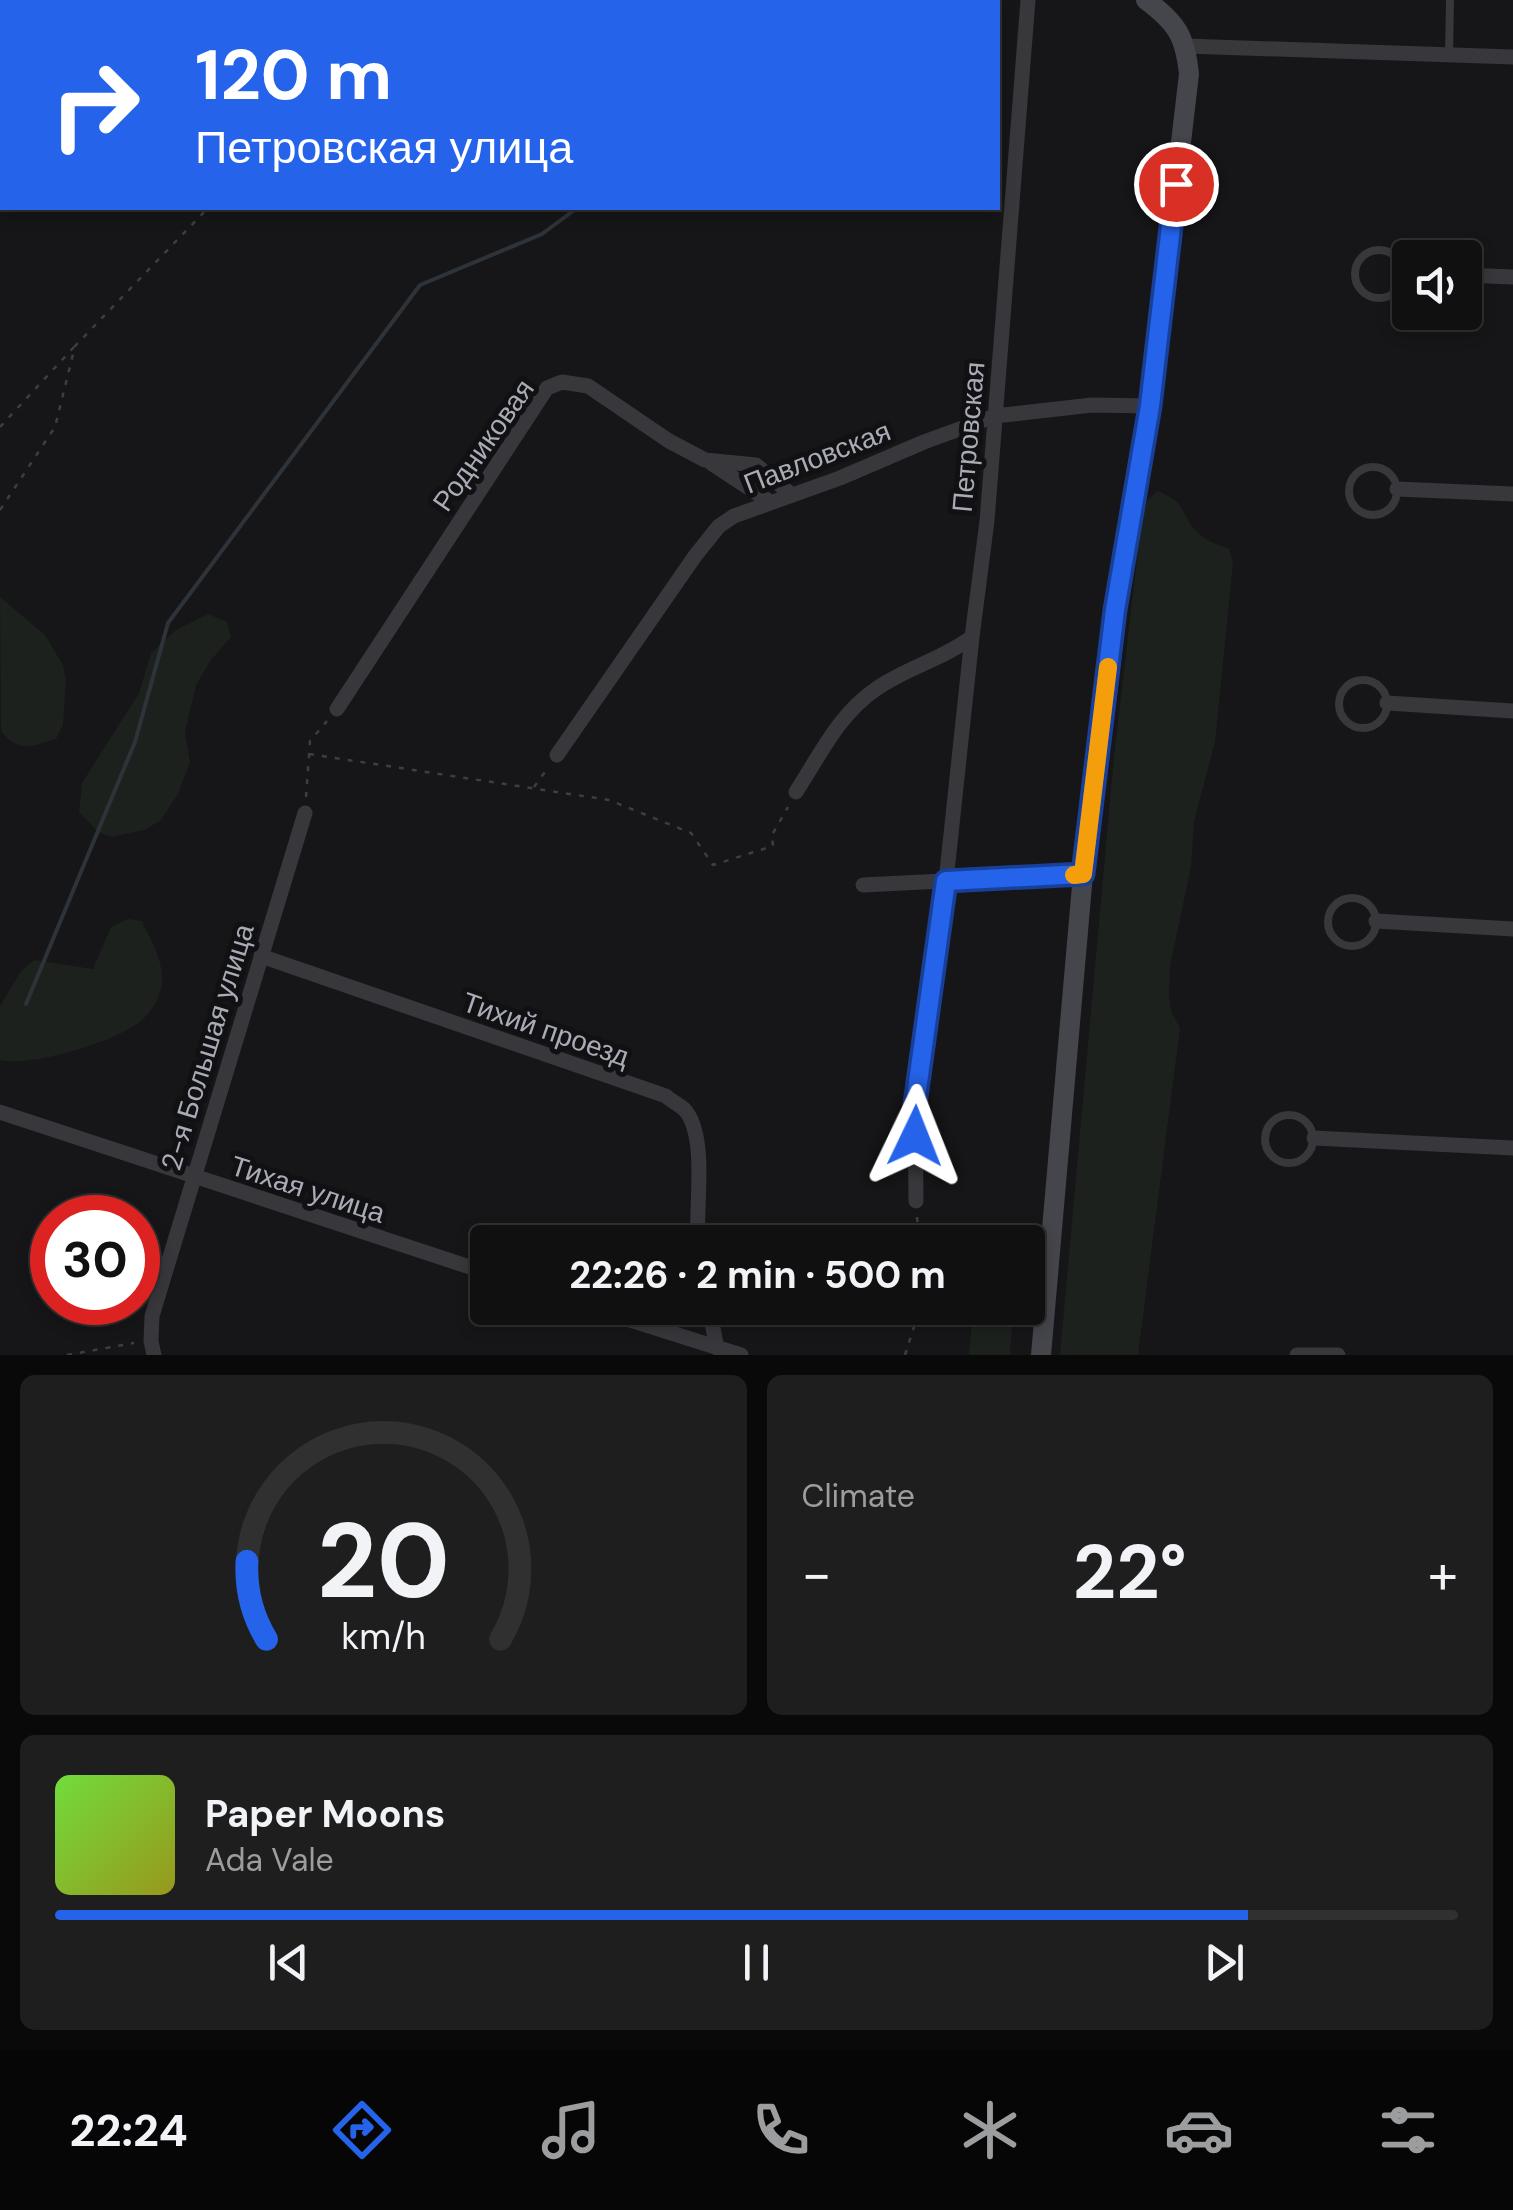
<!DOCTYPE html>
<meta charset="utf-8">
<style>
:root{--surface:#101011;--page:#1e1e1f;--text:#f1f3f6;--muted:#9c9d9f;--line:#303031;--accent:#2563eb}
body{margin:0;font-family:"DM Sans",sans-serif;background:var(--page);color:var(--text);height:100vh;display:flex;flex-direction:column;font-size:38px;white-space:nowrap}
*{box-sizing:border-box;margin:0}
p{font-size:32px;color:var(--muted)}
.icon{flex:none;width:55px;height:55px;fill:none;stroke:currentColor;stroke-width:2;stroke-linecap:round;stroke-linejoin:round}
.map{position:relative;height:1355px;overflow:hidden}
.side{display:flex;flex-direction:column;gap:20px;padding:20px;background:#090909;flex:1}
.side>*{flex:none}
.banner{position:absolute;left:0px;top:0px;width:1000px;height:210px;box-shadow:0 5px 15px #0003,0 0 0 2px var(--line);background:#2563eb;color:#fff;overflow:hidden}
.fabs{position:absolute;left:1392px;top:240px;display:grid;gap:20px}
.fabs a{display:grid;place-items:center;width:90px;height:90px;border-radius:10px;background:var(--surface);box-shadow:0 5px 15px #0003,0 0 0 2px var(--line);font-size:50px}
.speed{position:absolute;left:30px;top:1195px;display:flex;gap:20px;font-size:50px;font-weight:700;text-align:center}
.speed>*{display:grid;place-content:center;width:130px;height:130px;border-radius:50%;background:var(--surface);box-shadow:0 5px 15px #0003,0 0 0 2px var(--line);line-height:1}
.speed .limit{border:15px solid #d22;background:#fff;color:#111}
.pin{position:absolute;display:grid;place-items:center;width:85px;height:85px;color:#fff;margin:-42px;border:5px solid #fff;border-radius:50%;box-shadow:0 2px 10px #0007}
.me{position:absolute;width:110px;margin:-55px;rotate:2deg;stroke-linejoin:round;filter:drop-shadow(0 0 8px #0008)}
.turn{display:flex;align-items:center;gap:35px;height:210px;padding:0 30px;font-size:45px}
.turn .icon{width:130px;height:130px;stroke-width:2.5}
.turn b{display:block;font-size:70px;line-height:85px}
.big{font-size:75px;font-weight:700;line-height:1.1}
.side .tile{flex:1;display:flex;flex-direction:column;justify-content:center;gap:15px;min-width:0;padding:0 35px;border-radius:15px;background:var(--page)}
.side .dial{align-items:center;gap:0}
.dial svg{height:260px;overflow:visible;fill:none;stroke:var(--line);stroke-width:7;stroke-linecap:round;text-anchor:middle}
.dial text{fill:var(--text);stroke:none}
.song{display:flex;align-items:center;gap:30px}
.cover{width:120px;height:120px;border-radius:15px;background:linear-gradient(135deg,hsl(100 70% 55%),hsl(60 70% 35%))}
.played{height:10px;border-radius:5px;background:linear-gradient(90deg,var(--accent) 85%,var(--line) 85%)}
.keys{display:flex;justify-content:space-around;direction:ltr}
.heat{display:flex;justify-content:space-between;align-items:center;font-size:55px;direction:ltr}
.side .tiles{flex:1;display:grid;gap:20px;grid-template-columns:1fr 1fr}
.tile:last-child{grid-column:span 2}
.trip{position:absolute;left:470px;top:1225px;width:575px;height:100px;border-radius:10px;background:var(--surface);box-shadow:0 5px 15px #0003,0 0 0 2px var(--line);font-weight:700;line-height:100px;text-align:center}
.tab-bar{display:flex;height:160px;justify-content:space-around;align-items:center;background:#060607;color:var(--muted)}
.tab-bar .icon{width:70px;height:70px}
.tab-bar .on{color:var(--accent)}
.tab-bar b{font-size:45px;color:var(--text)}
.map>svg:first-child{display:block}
.green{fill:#1c211d}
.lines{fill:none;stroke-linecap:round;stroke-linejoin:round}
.stream{stroke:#2d3339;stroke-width:4}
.path{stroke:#3d3e42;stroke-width:2.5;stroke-dasharray:5 8;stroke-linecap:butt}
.lane{stroke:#37373c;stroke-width:8}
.street{stroke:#37373c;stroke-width:15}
.secondary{stroke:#45464b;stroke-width:20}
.route-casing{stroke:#184099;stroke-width:25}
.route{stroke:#2563eb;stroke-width:18}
.slow{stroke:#f59e0b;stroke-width:18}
.labels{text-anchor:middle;stroke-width:10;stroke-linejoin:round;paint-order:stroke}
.street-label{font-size:28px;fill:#a9abb6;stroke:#111012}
</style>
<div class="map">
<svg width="1513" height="1355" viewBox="0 0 1513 1355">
<rect width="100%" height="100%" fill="#161517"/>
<path class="green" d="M1157,491c31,11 22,22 41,42 8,8 21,12 31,16l4,14 -18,179 -21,80 -3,45 -21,99 -1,30 2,15 9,17 -42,327h-78l54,-599 28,-240 4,-14z
M0,597l45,38 18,30 3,16 -3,44 -7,14c-25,7 -37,15 -55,-8z
M208,614l19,8 4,15 -20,23 -15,25 -11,47 5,30 -12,32 -18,27 -16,9 -32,7 -13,-4 -20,-21 3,-29 57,-90 12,-40 25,-23z
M128,919l14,2c11,24 27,48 17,74 -2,8 -12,21 -18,26 -23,20 -112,47 -141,39v-54l21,-35 13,-11 59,9 18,-42z
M998,1224l19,14v4h-38l1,-8z
M973,1308h40l-3,47h-41z"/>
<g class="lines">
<path class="stream" d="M740,2l3,-2
M26,1004l109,-262 33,-119 252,-338 122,-51 35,-26"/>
<path class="path" d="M0,427l74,-80
M0,510l55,-83 20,-81 133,-138
M309,754l300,46 82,33 22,32 60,-19 -1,-11 16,-28
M534,787l13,-18
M306,797l4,-56 17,-20
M917,1217l2,25
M67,1355l67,-12
M905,1355l15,-47"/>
<path class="lane" d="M1449,55l1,-55
M1355 274a24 24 0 1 1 48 0a24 24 0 1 1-48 0Z
M1349 491a24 24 0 1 1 48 0a24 24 0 1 1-48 0Z
M1339 704a24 24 0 1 1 48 0a24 24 0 1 1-48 0Z
M1328 922a24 24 0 1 1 48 0a24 24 0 1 1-48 0Z
M1265 1139a24 24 0 1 1 48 0a24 24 0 1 1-48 0Z"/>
<path class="street" d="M202,0l2,2
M459,2l3,-2
M1186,46l327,11
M1403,273h7
M1465,275l48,2
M711,463l59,39
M1397,489l116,5
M1387,703l126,8
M337,709l210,-321 15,-6 26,4 81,55 36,19 51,5 36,30
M557,755l138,-199 24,-30 15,-10 106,-38 84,-36 71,-26 97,-11 58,1
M796,792c24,-37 43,-78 80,-103 30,-21 67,-30 96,-52l15,-116 41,-521
M863,885l220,-11
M1376,921l137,8
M261,956l405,140c5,5 14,9 19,14 23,27 10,99 13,132
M0,1112l488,161
M1314,1138l199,10
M916,1201l-1,-97 31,-223 26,-244
M592,1308l149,47
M709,1308l8,40
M154,1355l-3,-14 1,-25 153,-503
M1297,1355h41"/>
<path class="secondary" d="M1041,1355l42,-481 32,-264 35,-204 39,-332c-4,-38 -12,-51 -43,-74"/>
</g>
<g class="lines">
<g class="route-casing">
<path id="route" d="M915,1136v-32l31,-223 137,-7 32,-264 35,-204 26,-222"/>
</g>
<use href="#route" class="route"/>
<path class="slow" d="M1074,875l9,-1 25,-207"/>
</g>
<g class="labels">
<g class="street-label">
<text transform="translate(968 437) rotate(-85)" y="10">Петровская</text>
<text transform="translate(483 445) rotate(-55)" y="10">Родниковая</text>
<text transform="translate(817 457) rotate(-21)" y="10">Павловская</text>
<text transform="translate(546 1029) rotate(19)" y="10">Тихий проезд</text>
<text transform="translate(207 1047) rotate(-73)" y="10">2-я Большая улица</text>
<text transform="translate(308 1189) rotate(18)" y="10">Тихая улица</text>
</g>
</g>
</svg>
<div class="fabs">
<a><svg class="icon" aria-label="sound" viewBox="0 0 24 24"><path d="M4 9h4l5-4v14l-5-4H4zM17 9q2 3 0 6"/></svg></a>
</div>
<div class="speed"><div class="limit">30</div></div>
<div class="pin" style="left:1176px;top:184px;background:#d93025"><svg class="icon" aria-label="arrive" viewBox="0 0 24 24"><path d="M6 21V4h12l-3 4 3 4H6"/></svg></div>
<svg class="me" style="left:915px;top:1136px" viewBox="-20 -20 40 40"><path d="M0-17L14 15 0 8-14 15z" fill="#2563eb" stroke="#fff" stroke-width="4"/></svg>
<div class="trip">22:26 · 2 min · 500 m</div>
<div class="banner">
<div class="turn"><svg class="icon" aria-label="right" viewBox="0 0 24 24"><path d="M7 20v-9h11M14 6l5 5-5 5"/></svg><div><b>120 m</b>Петровская улица</div></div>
</div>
</div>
<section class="side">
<div class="tiles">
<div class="tile dial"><svg viewBox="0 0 100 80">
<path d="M14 69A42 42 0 1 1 86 69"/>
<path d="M14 69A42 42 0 0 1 8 45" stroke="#2563eb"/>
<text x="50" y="56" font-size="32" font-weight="700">20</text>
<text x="50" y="72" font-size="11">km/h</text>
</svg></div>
<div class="tile"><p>Climate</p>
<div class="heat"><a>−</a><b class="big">22°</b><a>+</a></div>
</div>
<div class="tile">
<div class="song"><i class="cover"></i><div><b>Paper Moons</b><p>Ada Vale</p></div></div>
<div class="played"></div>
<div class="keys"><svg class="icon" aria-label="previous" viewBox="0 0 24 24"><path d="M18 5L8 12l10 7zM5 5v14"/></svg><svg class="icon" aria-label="pause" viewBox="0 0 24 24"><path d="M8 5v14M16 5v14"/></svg><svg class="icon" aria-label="next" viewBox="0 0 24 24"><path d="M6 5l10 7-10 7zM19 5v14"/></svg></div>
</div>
</div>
</section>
<nav class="tab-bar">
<b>22:24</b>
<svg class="icon on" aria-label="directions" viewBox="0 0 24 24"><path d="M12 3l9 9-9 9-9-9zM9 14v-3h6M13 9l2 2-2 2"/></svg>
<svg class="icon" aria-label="music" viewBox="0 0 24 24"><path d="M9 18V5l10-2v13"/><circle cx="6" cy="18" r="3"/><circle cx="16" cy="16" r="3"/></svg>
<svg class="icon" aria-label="phone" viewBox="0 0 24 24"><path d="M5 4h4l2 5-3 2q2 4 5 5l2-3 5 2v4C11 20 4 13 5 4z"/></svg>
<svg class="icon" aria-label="climate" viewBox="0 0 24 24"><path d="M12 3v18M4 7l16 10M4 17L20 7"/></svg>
<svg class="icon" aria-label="car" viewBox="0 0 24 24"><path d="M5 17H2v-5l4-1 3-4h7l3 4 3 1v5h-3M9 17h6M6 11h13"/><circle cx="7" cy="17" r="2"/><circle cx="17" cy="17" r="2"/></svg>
<svg class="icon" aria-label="filters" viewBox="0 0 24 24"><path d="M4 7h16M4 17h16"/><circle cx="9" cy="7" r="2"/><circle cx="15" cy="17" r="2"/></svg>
</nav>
